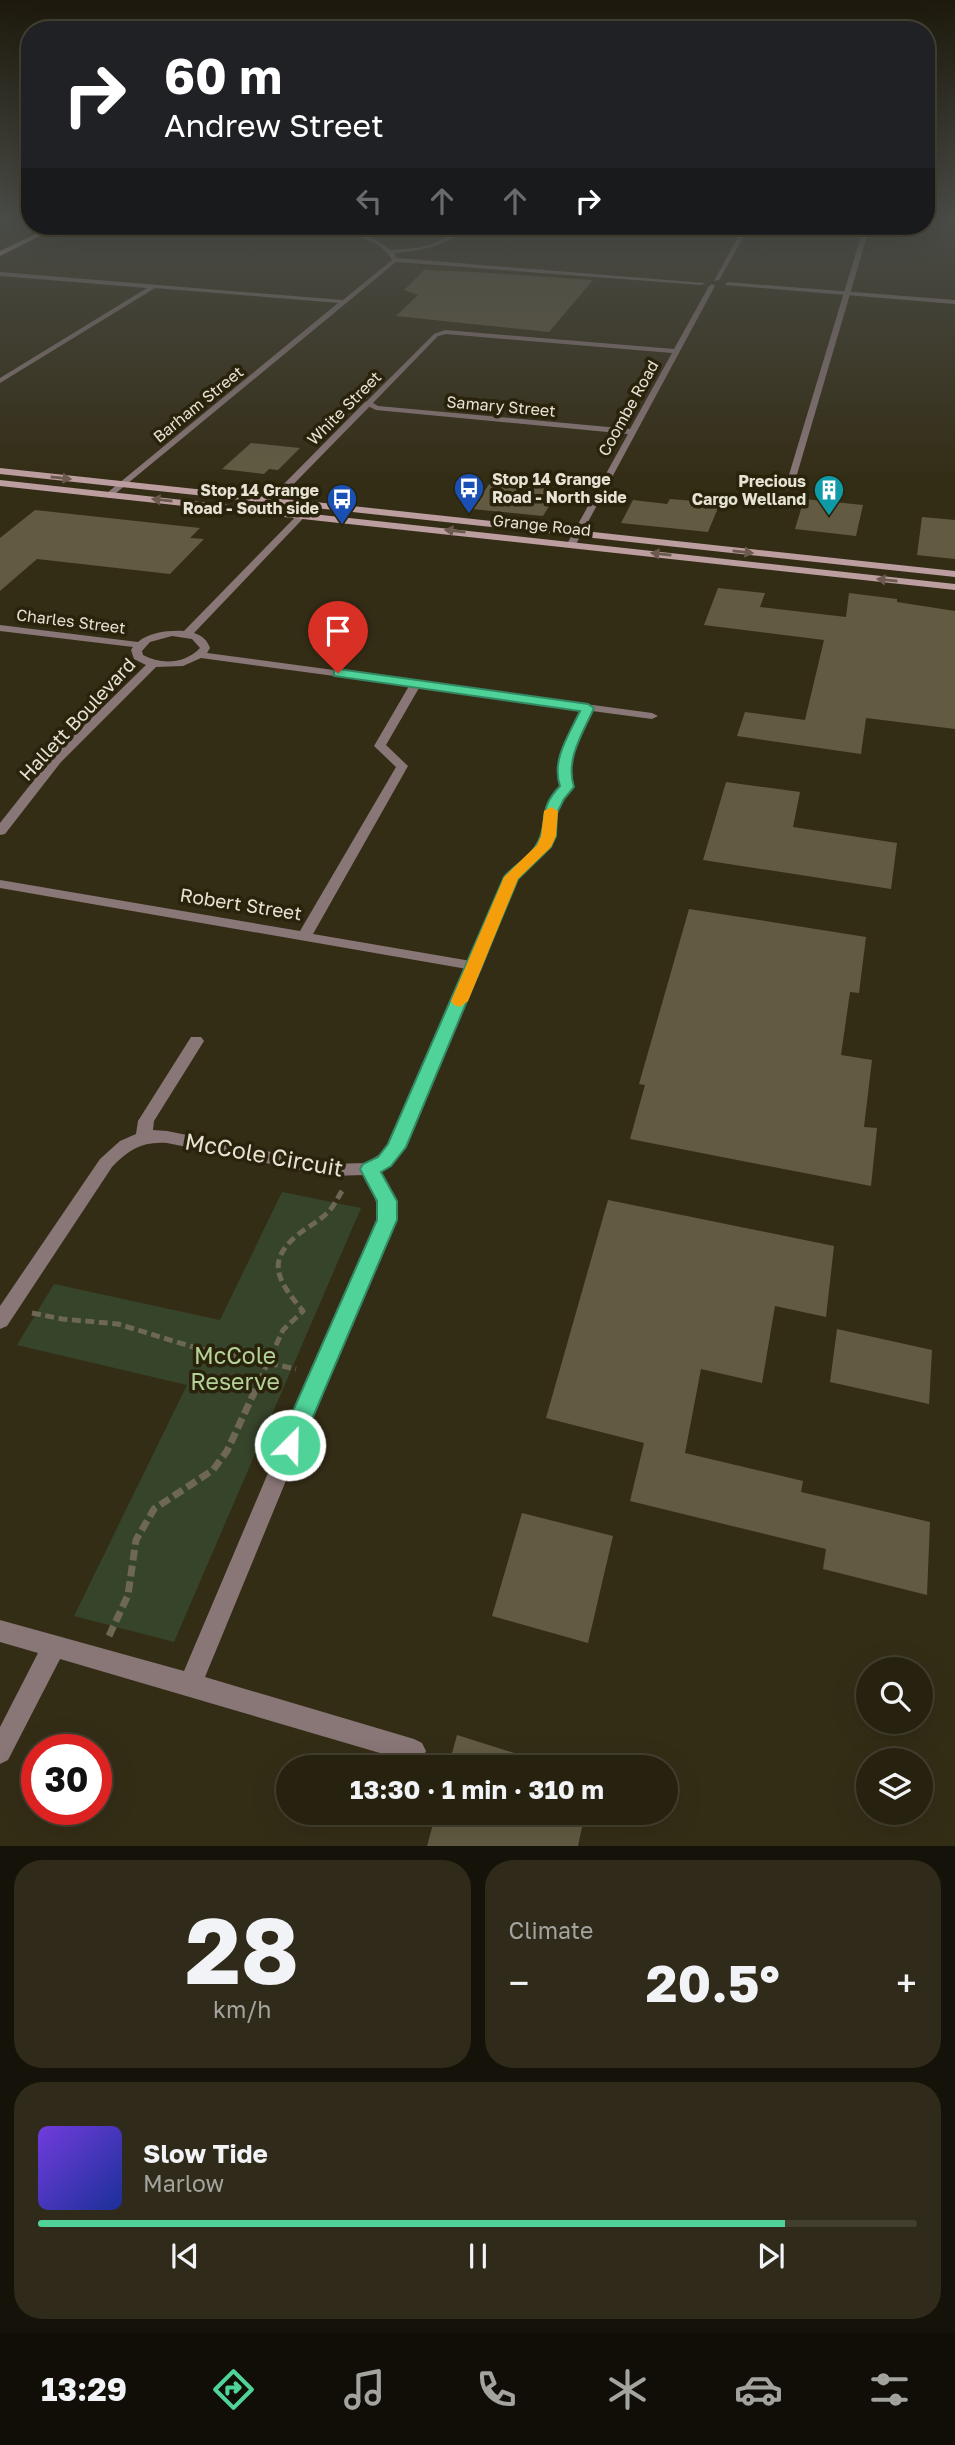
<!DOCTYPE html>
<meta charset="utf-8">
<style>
:root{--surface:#272210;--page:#2f2a19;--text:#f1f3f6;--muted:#a4a49f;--line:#433f30;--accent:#4fd399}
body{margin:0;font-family:"Golos Text",sans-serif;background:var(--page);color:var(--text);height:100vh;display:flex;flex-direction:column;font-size:26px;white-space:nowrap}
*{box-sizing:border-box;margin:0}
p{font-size:23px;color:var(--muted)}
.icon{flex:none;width:38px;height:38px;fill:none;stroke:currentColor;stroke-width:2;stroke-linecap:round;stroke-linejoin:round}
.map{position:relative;height:1846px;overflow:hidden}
.sheet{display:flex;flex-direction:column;gap:14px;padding:14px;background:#151309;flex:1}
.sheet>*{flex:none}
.hud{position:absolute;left:21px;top:21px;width:914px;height:214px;border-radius:28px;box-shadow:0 7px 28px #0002,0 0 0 2px var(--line);background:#202124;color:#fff;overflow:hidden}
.controls{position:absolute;left:856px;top:1657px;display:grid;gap:14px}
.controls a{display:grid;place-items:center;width:77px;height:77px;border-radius:50%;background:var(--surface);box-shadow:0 7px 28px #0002,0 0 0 2px var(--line);font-size:35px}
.speed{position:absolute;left:21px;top:1734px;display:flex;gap:14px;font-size:35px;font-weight:700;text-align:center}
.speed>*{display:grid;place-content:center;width:91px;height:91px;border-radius:50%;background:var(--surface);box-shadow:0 7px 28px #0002,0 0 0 2px var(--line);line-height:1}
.speed .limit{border:10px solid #d22;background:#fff;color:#111}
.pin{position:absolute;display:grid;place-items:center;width:60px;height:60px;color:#fff;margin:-72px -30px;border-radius:50% 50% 50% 0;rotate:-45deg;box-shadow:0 0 7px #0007}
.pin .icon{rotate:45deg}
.me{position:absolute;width:77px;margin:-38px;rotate:23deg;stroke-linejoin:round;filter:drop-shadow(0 0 5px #0008)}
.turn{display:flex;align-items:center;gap:24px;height:147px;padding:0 28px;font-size:32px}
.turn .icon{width:91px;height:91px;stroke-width:2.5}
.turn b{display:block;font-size:49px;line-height:60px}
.lanes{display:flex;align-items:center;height:66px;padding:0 28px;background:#0003;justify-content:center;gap:35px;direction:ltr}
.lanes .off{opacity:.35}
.big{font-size:52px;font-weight:700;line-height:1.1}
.sheet .widget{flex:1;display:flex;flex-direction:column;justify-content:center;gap:10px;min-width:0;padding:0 24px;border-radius:28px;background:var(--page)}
.sheet .dial{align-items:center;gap:0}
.dial b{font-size:91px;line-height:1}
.song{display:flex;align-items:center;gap:21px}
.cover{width:84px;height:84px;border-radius:10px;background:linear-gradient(135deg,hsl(260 70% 55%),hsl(230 70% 35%))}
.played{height:7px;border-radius:4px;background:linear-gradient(90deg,var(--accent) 85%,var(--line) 85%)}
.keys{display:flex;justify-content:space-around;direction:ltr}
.heat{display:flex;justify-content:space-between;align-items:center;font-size:38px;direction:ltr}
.sheet .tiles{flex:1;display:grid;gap:14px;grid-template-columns:1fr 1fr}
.widget:last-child{grid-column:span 2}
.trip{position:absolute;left:276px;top:1755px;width:402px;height:70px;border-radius:35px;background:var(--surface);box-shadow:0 7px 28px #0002,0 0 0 2px var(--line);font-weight:700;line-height:70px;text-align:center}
.tab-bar{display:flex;height:112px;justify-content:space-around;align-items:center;background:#100e06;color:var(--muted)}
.tab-bar .icon{width:49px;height:49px}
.tab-bar .on{color:var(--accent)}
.tab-bar b{font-size:32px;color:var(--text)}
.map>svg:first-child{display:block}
.green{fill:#36442a}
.building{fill:#625b42}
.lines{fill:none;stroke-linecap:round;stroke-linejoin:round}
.path-far1{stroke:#6d6753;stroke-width:5;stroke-dasharray:9 4.5;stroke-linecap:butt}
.path{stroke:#6d6753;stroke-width:7;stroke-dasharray:11 5;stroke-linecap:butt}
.service{fill:#897677;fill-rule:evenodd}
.minor{fill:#897677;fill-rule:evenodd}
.secondary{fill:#bd9ea0;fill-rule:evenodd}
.primary{fill:#e6bec0;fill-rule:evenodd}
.oneway{fill:#6c5a4f}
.route{fill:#4fd399;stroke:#338963;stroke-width:2}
.slow{fill:#f59e0b}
.labels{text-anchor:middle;stroke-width:7;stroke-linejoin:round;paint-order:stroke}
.far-street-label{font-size:16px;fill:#e6e2d4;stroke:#2a230c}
.far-poi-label{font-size:16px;font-weight:bold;fill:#e6e2d4;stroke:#2a230c;text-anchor:end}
.street-label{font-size:19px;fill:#e6e2d4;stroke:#2a230c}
.near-street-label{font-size:23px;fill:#e6e2d4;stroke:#2a230c}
.near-park-label{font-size:23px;fill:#b3d198;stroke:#2a230c}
</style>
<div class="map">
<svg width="955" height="1847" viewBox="0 0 955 1847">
<rect width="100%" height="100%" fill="#342d16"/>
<path class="green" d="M282,1192l79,16 -187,434 -100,-26 113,-231 -170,-40 37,-61 166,36z"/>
<path class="building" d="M424,270l49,2 120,8 -44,52 -153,-16 22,-21 -14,-5z
M251,443l49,5 -22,22 -9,-1 -5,5 -42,-5z
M490,483l69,7 -16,26 -71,-7z
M670,499l50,4 -12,29 -87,-9 12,-23 34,4z
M804,499l59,6 -7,31 -61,-7z
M35,510l165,18 -10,10 14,1 -34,35 -133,-15 -37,32v-53z
M922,517l33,3v39l-38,-4z
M718,588l47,5 -5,14 86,10 3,-24 48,6v3l58,9v118l-89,-11 -5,36 -124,-18 8,-24 60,8 19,-80 -120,-15z
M726,782l74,10 -7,35 104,16 -6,46 -188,-29z
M689,909l177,28 -7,56 -9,-1 -9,63 31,5 -8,67 13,1 -6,58 -241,-47 15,-54 -6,-1z
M608,1200l226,46 -8,71 -51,-11 -13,77 -61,-14 -16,84 118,28 -2,11 129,30 -3,73 -104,-26 3,-20 -196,-48 14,-58 -98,-25z
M837,1329l95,21 -3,54 -99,-22z
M522,1513l91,23 -25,107 -96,-27z
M457,1735l86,27 -1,6h-94z
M436,1813h149l-7,33h-151z"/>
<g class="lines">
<path class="path-far1" d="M32,1313l30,6 56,5 75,23 103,22
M259,1382l24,-52 20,-19c-27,-32 -39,-52 1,-81 9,-6 19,-12 26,-20 5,-6 8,-13 12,-19"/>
<path class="path" d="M109,1636l19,-41 8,-55 18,-31 59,-39 14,-19 33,-71"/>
<path class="service" d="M864,226h6l-77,262 -7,2 -1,-2z
M365,402l7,2 -97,99h-6v-4z"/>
<path class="minor" d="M300,226h12l56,9 23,15c16,-1 32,-2 46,-8 10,-5 20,-16 31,-16 -20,20 -47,25 -74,27l3,5 308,25 -3,2 -306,-23 -286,236 -3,-1v-4l231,-190 -183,-15 -155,95v-5l147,-90 -147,-12v-4l343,28 49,-40c-20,-33 -62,-22 -92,-34z
M744,226h6l-31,54 -5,1z
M727,282l228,18v4l-230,-19z
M712,284l3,2 -140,260 -8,-2 61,-110 -252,-24 -12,-6 70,-70 11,-4 229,19 35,-63zM446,334l226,19 -42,76 -252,-23 -5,-3 65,-67z
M309,503l7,2 -122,128c9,3 13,7 16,15l-3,5 445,60 6,3 -6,3 -60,-8c-11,25 -25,48 -19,76l-10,11 -7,15 -2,23 -3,11 -34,32 -34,87 -84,189 -2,4 -17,12c12,20 19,37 13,60l-63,143 -125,303 209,62 8,4 4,8 -4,8 -8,4 -354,-104 -52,101 -8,4v-37l38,-74 -38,-11v-22l184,51 126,-297 65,-143c5,-21 1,-37 -10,-56l-35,1 -163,-33c-24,-2 -39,7 -55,24l-105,159 -7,3v-23l100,-147 20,-18 16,-7 2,-13 53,-84h10l3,4 -50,80 -1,9 14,1 163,33 37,-1 17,-12 83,-182 -467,-81v-8l300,51 96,-164 -22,-21 35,-60 -208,-28 -18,8 -27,1 -95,95 -56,72 -5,1v-12l53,-67 93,-91 -12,-6 -3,-9 2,-3 -133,-16v-6l138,17c11,-10 32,-12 46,-11zM172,636l20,3 8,9c-15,16 -39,17 -57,7l-1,-4 8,-9zM419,688l162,22c-11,25 -26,48 -20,76l-10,11 -7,16 -2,23 -4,9 -34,32 -33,84 -158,-27 95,-168 -22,-21z"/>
<path class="secondary" d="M0,468l955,103v6l-955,-103z
M0,480l955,104v6l-955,-104z"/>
<path class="primary" d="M52,226h8l-60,30v-5z"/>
</g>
<defs><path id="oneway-solid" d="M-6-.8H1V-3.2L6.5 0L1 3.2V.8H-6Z" transform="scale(1.75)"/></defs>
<g class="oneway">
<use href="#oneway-solid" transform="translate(61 478) rotate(6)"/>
<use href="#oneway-solid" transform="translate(162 500) rotate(-174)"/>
<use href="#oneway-solid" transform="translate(455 531) rotate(-174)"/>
<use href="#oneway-solid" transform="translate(743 552) rotate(6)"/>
<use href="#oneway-solid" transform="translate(661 554) rotate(-174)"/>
<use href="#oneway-solid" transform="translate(887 580) rotate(-174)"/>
</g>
<linearGradient id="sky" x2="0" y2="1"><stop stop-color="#1d190c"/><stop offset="0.46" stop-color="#4a4c47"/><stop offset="1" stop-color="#4a4c47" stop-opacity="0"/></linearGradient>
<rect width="955" height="478" fill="url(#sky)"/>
<path class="route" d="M338,669l250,35 6,4c-11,25 -29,51 -20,79l-10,12 -7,14 -1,23 -5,11 -33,32 -112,268 -15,19 -10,6 16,29v19l-96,225 -3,7 -8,3 -8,-3 -4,-7 99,-225v-19l-17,-32 3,-5 15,-7 10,-13 116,-267c10,-12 28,-21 34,-35 11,-22 -1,-32 22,-56 -9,-26 9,-51 20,-75l-246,-35v-5z"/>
<path class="slow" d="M551,807l7,4 -2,25 -5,11 -33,32 -50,122 -8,6 -6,-2 -3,-4 53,-124 33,-32 4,-9 3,-25z"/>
<defs>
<g id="bus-pin" transform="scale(1.575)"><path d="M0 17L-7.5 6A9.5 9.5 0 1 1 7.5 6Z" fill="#1a4fb4" stroke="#2a230c"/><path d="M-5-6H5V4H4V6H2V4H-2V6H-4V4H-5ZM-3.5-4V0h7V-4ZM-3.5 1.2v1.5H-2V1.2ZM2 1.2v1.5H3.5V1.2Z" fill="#fff"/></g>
<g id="building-pin" transform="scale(1.575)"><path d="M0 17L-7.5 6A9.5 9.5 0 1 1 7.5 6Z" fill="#0f9aa8" stroke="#2a230c"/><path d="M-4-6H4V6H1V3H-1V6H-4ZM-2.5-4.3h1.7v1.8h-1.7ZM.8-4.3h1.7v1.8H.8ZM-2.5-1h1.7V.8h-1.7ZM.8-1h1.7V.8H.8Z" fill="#fff"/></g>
</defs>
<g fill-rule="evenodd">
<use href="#bus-pin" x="469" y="488"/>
<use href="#building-pin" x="829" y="490"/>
<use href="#bus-pin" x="342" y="499"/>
</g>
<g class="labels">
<g class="far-street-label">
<text transform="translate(198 404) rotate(-39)" y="6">Barham Street</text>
<text transform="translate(501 406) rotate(5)" y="6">Samary Street</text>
<text transform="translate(344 408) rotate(-45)" y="6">White Street</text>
<text transform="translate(628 408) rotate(-61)" y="6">Coombe Road</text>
<text transform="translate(542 525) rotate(6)" y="6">Grange Road</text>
<text transform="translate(71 621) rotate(7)" y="6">Charles Street</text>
</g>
<g class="far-poi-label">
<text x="492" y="485" text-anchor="start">Stop 14 Grange<tspan x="492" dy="18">Road - North side</tspan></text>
<text x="806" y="487">Precious<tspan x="806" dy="18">Cargo Welland</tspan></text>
<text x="319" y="496">Stop 14 Grange<tspan x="319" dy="18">Road - South side</tspan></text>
</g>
<g class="street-label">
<text transform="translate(77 719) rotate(-47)" y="7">Hallett Boulevard</text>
<text transform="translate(241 904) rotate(9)" y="7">Robert Street</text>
</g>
<g class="near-street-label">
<text transform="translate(264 1155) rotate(10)" y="8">McCole Circuit</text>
</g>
<g class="near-park-label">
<text x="235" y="1364">McCole<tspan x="235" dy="26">Reserve</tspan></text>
</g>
</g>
</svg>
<div class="controls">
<a><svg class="icon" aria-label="search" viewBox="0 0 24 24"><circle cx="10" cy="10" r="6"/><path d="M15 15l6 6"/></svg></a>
<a><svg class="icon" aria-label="layers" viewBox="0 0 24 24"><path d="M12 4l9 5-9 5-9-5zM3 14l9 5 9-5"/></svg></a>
</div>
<div class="speed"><div class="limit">30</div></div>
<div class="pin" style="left:338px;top:673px;background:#d93025"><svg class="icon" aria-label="arrive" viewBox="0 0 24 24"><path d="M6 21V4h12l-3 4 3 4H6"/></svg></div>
<svg class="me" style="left:290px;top:1445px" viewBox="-20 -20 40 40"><circle r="17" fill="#4fd399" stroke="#fff" stroke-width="3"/><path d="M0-11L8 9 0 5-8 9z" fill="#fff"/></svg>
<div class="trip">13:30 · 1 min · 310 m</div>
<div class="hud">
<div class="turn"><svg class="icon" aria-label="right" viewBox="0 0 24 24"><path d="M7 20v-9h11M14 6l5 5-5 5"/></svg><div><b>60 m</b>Andrew Street</div></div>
<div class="lanes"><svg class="icon off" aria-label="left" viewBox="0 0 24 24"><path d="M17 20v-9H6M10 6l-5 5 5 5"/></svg><svg class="icon off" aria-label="ahead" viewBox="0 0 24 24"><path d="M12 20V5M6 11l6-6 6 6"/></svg><svg class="icon off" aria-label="ahead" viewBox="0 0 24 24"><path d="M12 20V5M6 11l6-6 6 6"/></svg><svg class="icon" aria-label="right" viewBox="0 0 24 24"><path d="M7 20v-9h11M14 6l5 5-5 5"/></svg></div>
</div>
</div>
<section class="sheet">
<div class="tiles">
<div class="widget dial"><b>28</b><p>km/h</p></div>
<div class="widget"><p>Climate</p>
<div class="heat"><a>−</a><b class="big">20.5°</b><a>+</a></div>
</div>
<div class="widget">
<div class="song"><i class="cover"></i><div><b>Slow Tide</b><p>Marlow</p></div></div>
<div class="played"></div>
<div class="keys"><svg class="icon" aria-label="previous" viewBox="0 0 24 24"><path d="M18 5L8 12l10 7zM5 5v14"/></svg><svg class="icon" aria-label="pause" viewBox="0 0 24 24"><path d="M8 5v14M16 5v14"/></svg><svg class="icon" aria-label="next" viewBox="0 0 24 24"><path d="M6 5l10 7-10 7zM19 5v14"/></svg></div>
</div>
</div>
</section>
<nav class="tab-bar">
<b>13:29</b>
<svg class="icon on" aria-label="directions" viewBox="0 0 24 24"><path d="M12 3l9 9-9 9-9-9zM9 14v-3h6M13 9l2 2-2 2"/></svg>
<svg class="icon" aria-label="music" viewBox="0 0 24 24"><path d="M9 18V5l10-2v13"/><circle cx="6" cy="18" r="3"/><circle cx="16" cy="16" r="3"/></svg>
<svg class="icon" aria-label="phone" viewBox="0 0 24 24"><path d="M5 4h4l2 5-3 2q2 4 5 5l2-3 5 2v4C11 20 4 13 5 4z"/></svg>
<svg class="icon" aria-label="climate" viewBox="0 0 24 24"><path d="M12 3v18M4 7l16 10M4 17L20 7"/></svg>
<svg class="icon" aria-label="car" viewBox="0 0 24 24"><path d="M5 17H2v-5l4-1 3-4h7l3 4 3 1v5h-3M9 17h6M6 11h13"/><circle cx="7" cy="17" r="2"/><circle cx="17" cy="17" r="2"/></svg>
<svg class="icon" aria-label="filters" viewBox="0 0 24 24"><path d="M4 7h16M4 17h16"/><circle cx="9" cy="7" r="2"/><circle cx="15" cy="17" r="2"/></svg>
</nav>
